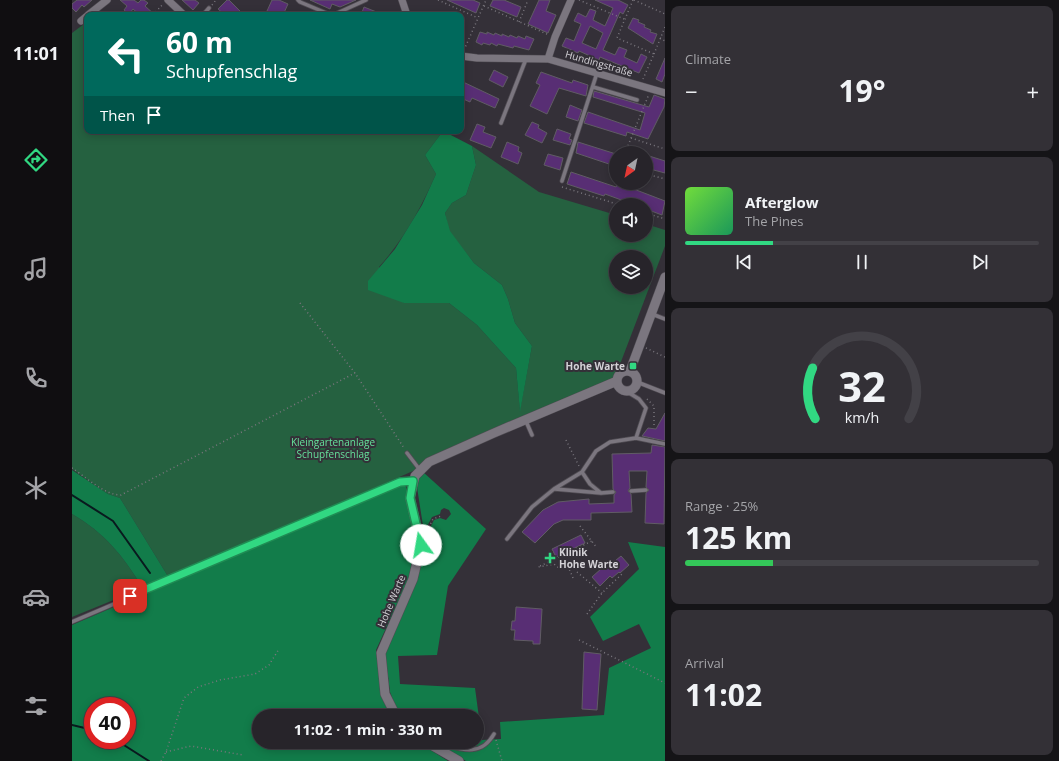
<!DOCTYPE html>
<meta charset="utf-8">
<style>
:root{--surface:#27242a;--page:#333036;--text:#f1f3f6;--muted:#a4a4a8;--line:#434147;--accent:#31d882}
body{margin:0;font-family:"Open Sans",sans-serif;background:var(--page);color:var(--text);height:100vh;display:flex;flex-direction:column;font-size:15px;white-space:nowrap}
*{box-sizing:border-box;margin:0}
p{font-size:13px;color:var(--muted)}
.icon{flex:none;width:22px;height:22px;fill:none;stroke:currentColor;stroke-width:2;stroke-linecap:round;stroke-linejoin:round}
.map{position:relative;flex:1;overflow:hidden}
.panel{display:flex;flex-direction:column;gap:6px;padding:6px;background:#151417;width:394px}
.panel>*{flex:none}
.banner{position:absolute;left:12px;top:12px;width:380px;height:122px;border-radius:8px;box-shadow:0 2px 10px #0003,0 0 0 1px var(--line);background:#00695c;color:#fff;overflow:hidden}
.needle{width:26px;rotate:213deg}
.tools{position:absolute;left:537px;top:146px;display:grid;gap:8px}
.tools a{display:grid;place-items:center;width:44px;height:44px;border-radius:50%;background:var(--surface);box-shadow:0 2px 10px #0003,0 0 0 1px var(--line);font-size:20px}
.speed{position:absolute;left:12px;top:697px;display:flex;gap:8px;font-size:20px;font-weight:700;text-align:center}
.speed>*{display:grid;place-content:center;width:52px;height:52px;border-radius:50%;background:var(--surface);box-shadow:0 2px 10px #0003,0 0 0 1px var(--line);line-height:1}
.speed .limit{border:6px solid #d22;background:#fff;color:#111}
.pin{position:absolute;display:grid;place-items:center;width:34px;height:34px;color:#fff;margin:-17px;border-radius:8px;box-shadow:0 2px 6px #0006}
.me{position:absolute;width:44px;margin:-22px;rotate:347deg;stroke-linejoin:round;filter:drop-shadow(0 0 3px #0008)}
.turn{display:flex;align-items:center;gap:14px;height:84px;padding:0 16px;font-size:18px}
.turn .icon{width:52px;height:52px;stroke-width:2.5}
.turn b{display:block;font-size:28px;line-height:34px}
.then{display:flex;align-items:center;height:38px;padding:0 16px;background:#0003;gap:8px;font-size:15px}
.big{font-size:30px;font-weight:700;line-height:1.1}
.panel .tile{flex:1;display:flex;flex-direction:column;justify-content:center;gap:6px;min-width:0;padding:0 14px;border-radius:8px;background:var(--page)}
.panel .dial{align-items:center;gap:0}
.dial svg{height:104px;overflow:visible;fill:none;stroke:var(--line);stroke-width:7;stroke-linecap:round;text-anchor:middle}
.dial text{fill:var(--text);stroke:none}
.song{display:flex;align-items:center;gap:12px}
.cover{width:48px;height:48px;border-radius:6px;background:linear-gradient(135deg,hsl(100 70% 55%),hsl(150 70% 35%))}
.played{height:4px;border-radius:2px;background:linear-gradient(90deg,var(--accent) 25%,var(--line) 25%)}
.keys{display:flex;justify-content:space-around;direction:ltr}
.heat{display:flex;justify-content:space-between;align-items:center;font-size:22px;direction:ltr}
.charge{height:6px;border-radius:3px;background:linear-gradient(90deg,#34c759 25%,var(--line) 0)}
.trip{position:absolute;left:180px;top:709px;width:232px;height:40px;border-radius:20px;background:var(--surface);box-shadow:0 2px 10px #0003,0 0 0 1px var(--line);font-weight:700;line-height:40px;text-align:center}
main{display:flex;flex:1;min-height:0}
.dock{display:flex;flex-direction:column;width:72px;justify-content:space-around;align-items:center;background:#100e11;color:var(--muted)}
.dock .icon{width:28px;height:28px}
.dock .active{color:var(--accent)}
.dock b{font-size:18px;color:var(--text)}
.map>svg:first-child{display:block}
.green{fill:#256140;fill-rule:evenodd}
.forest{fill:#127c4a;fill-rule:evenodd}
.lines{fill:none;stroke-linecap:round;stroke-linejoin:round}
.stream{stroke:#091a1e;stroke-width:2}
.building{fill:#582e74;stroke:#605c64;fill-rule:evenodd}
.service-casing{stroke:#504c53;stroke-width:5}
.minor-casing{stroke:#504c53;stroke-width:8}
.tertiary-casing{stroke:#504c53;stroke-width:10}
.path{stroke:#7a777e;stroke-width:1.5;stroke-dasharray:1 3;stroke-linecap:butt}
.service{stroke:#7b767f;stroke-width:3.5}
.minor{stroke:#7b767f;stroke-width:7}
.tertiary{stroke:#7b767f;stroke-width:9}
.route-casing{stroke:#208c54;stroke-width:10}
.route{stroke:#31d882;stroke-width:7}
.poi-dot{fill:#31d882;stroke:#343038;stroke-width:1.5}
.labels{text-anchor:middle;stroke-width:4;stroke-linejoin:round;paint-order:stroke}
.street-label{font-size:10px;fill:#d4d2d7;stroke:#343038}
.poi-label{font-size:10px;font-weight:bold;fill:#d4d2d7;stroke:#343038;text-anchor:end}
.park-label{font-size:10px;fill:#65e19b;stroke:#343038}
</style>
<main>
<nav class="dock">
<b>11:01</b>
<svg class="icon active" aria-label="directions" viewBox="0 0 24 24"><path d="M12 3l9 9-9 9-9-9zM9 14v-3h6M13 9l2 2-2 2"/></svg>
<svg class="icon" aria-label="music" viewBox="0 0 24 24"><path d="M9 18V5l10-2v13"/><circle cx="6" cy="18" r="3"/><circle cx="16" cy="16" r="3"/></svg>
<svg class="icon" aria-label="phone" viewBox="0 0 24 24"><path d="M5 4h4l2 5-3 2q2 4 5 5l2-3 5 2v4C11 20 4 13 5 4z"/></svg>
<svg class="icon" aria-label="climate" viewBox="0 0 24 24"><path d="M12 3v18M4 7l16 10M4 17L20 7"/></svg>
<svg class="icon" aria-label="car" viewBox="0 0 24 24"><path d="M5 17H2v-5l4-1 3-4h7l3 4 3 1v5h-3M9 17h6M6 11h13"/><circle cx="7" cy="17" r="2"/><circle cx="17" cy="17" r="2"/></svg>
<svg class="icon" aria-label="filters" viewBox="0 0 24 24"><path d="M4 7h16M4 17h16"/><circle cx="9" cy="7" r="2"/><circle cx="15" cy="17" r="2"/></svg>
</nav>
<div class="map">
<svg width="593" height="761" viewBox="0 0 593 761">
<rect width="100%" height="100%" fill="#343038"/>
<path class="green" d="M12,24l3,3v104h356l-18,24 11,19c-15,34 -32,65 -57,93l25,36h45l28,22 39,43 4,42 12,-64 -17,-23 -7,-24 -6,-14 -28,-22 -25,-32 -4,-18 7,-10 14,-8 10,-30 -4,-19 67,46 77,23v20h30v-11l19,6v16l-46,121 -2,12 -197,91 -7,1 -244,107 -49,-80 -12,-4 -36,-25v-436zM544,257h30v30h-30z
M0,514c34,20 50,41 71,74l-71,29z"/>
<path class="forest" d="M371,131l29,15 4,19 -10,30 -14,8 -7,10 5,18 24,32 28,22 6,14 7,24 17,23 -12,66 -4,-44 -39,-43 -28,-22h-45l-36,-13v-9l27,-32 27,-44 14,-31 -11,-19z
M0,470l36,24 12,4 49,80 -26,10c-21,-33 -37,-54 -71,-74z
M351,472l63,57 -38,57 -11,69 -39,1 2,28 75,4 7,52 19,-1 -1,-17 104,-7 5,-47 42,-20 -12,-24 -36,17 -13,-24 49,-48 -11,-27 37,5v214h-199l-31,-19h42v-26h-75l-5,-5 -7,-19 -5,-39 40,-108v-7l9,-18 6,-2 6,2 5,-6 -2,-4 -5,-2 -3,2 -1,4 -8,3 -8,15 -8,-51z
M330,483l4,4 11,58 -8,33 -33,72 6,44 8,22h-131v26h159l30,19h-376v-136zM21,706h34v34h-34z"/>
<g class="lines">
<path class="stream" d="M0,495l41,26 37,52
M0,725l21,5
M44,740l33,21"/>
</g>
<path class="building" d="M5,0h15l-8,7 -2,-2 -6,7 -4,-4v-4z
M48,0h14l4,3 3,-3h3l4,3 -3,3 10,9h-15l-7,-6 -4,5 -5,-4 3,-4z
M110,0h13l4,3 -6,7z
M155,0h2l15,15h-19l-7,-6z
M200,0h7l9,4 -5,11h-6l-10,-4z
M238,0h46l-16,7 -8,-3 -2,5z
M375,0h26l7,3 -4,10z
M421,0h11l17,7 -4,10 -27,-11z
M467,0h11l-4,11 10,4 -8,18 -20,-9z
M523,0h23l10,5 -5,9 -3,-2 -17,38 12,5 4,-8 8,3 -3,7 13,6 4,-9 6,3 -8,16 -39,-16 -1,3 -20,-9 -1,2 -16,-7 4,-8 8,3 7,-17 -7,-3 4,-8 8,4 4,-8 6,2 -3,9 12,6 8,-18zM518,26l13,7 -7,16 -14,-6z
M292,7l20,8h-23z
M561,18l6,2 -1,2 7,3 -1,2 7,3 -1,2 7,2 -4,10 -25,-16z
M408,32l7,2v-2l7,3 1,-2 7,3v-2l7,3 1,-2 7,3 1,-2 7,3 1,-3 8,3 -5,11 -15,-4 -1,2 -15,-4 -1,2 -6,-3 -1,2 -7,-2 -1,2 -6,-3z
M593,58v16l-3,8 -6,-3z
M422,70l14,7 -5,10 -14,-7z
M469,72l31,11 1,-3 15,5 -2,11 -27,-8 -12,26 -17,-8 10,-21 -4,-2z
M389,81l38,18 -4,9 -23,-10 -2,4 -9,-4z
M522,91l55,16 5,-12 11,4 -1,8 -16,32 -21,-7 -1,4 -42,-13 4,-11 52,18 5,-17 -52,-16z
M498,105l12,5 -4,11 -12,-4z
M460,122l7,3 -1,3 9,5 -5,10 -17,-8z
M405,124l8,3 -2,5 13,5 -5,11 -21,-8z
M485,129l14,5 -2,5 3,1 -2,5 -17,-5z
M435,142l12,5 -1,4 4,2 -4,11 -17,-7z
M506,142l38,12 -1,12 -39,-13z
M476,154l15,4 -3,12 -16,-5z
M574,155l19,6v12l-19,-5z
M499,172l45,15 2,-4 47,18 -3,14 -16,-6 2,-4h-13l-30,-11 -1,2 -37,-12z
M593,413v28l-23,-5 6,-8 8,1z
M580,445l13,2 -1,77 -19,-1 1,-30 3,-3 -3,-3 1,-16h-18l1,17 -2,3 3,3 1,18 -41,1v7h-28l-9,4 -19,19 -13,-11 21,-22 15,-8 31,-3v5l25,-1v-8l2,-3 -3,-3 -1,-35 39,-1z
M509,535l4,8 -29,14 -4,-8z
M549,556l8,9 -9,8 -1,-1 -7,6 -2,-2 -10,10 -8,-9 10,-9 2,2z
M444,607l26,2 -2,35h-7v-3l-19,-1 1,-10h-4l1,-9h3z
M512,652l17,2 -4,56 -15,-1z"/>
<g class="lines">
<g class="service-casing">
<path id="service" d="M226,0l2,2 31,13
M131,15l6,-7
M261,15l33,-15
M521,87l44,13
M429,123l25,-64
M490,181l35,-108
M580,314l13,5
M565,382l28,11
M453,419l7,16
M564,438l29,6
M335,453l13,17
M510,472l8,12 11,9
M483,489l46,4 12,-1
M559,491l15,-1
M435,539l25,-32 22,-18 28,-17 14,-21 14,-9 26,-4 10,-30 -7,-9 -13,-8
M0,622l328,-140 12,-1
M363,743c23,5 45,16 59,-9"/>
</g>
<g class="minor-casing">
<path id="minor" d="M96,0l16,15
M330,0l5,15
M16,15l19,-15
M9,21l6,-5
M389,56l16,2 71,1 117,34
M476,59l7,-22 16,-37"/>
</g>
<g class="tertiary-casing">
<path id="tertiary" d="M545 381a10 10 0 1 1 20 0a10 10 0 1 1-20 0Z
M558,371l35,-94
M324,716l-11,-22 -4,-41 32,-74 8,-34 -11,-47 5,-22 14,-14 65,-29 123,-52
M354,742l33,19"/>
</g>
<path class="path" d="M366,0l40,18
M507,0l45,19
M561,0l-16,38 37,16 -11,25
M562,0l31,14
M140,5l4,-5
M412,6l65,29
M81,15l10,-11
M447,22l9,-22
M588,38l5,3
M392,50l22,-50
M582,54l11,-27
M559,138l34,11
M553,153l24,-59
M574,174l19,5
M490,187l58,18
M574,213l19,6
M228,303l55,70 49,75
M574,348l19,9
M575,399l7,7v22
M494,440l13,26
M0,468c14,9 32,27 49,27l234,-122
M508,526l17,22
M355,531l6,-12 8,-3
M505,572l25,21
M501,578l-5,-12 -8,3 -6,-5 -16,3 54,-26
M515,614l15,-21 20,-19
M507,640l86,43
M424,740l6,21
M94,752l25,-6 52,9
M89,761l5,-9 18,-54 14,-11 22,-7 35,-6 14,-9 10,-16"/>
<use href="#service" class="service"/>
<use href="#minor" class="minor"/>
<use href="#tertiary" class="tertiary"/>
</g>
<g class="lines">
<g class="route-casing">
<path id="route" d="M58,596l270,-114 13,-1 -3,17 11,47"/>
</g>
<use href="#route" class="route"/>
</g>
<g class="poi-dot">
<rect x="557" y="362" width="8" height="8" rx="2"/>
<path d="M476 552h4v4h4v4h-4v4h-4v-4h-4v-4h4z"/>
</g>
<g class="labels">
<g class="street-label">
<text transform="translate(527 63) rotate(16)" y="4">Hundingstraße</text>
<text transform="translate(319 601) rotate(-67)" y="4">Hohe Warte</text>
</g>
<g class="poi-label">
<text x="553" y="370">Hohe Warte</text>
<text x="487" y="556" text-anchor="start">Klinik<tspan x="487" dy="12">Hohe Warte</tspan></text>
</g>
<g class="park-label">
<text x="261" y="446">Kleingartenanlage<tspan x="261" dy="12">Schupfenschlag</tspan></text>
</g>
</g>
</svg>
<div class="tools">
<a><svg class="needle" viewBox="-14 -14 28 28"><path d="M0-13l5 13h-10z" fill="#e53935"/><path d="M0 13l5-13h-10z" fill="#a4a4a8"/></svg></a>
<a><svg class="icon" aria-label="sound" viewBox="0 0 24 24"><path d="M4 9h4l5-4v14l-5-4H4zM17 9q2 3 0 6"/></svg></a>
<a><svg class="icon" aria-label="layers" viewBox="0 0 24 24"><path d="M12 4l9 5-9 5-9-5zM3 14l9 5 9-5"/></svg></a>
</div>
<div class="speed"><div class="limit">40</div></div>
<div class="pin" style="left:58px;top:596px;background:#d93025"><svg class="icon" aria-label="arrive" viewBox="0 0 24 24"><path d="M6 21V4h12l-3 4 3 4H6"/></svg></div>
<svg class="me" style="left:349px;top:545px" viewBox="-20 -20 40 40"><circle r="19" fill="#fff"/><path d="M0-13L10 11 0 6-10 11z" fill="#31d882"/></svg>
<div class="trip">11:02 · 1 min · 330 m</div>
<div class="banner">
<div class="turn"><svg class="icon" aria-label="left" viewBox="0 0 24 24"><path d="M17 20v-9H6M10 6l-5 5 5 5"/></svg><div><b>60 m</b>Schupfenschlag</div></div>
<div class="then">Then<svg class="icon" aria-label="arrive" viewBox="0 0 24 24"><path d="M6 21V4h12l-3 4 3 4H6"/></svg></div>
</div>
</div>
<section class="panel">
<div class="tile"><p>Climate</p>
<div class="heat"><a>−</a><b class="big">19°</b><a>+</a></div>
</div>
<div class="tile">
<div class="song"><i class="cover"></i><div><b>Afterglow</b><p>The Pines</p></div></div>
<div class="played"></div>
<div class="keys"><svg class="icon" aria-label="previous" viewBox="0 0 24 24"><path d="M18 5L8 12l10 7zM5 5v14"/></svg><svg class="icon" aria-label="pause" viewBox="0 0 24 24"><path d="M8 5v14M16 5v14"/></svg><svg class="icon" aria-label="next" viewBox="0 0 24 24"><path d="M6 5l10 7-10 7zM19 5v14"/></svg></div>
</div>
<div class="tile dial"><svg viewBox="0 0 100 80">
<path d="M14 69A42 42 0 1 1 86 69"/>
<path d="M14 69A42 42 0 0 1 12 30" stroke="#31d882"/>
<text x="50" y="56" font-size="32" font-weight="700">32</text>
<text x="50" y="72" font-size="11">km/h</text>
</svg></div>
<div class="tile"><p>Range · 25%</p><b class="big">125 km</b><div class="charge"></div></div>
<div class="tile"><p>Arrival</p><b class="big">11:02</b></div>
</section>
</main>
